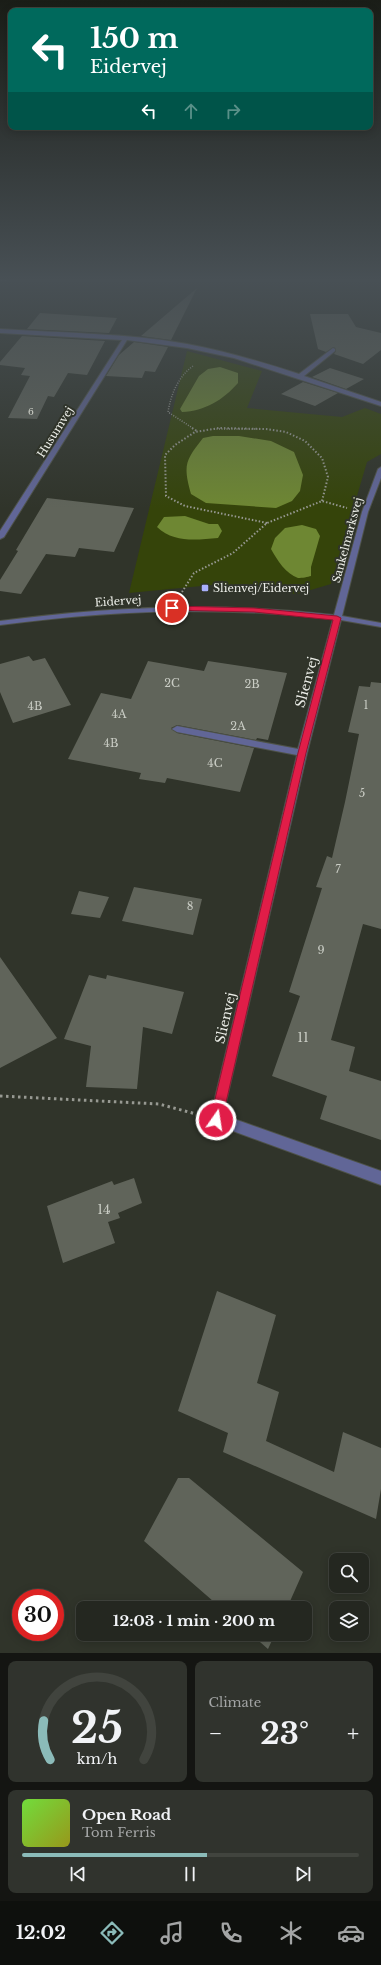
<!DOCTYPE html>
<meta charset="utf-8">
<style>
:root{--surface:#242720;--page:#30332d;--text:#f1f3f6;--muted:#a3a5a5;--line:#41443e;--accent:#8bbbb9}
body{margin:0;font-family:"Libre Baskerville",serif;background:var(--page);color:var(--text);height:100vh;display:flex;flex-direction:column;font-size:15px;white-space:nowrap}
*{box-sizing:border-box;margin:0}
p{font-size:13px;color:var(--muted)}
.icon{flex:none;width:22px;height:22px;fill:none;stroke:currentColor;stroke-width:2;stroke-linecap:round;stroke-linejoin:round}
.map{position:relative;height:1653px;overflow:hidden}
.details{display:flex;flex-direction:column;gap:8px;padding:8px;background:#141512;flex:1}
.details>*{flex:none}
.hud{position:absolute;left:8px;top:8px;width:365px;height:122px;border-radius:8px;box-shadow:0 2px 10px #0003,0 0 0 1px var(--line);background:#00695c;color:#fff;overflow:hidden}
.fabs{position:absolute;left:329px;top:1553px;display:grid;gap:8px}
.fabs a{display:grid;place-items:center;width:40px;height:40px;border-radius:8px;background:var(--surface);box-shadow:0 2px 10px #0003,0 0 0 1px var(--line);font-size:20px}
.speed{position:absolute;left:12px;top:1589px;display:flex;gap:8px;font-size:20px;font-weight:700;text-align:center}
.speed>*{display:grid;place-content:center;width:52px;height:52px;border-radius:50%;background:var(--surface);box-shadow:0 2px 10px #0003,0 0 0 1px var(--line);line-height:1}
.speed .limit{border:6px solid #d22;background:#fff;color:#111}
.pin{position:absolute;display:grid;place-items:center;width:34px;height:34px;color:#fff;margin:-17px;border:2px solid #fff;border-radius:50%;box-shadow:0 1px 4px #0007}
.me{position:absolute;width:44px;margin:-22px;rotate:13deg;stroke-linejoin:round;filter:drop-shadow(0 0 3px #0008)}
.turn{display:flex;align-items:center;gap:14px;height:84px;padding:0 16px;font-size:18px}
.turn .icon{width:52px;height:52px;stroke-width:2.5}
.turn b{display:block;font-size:28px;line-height:34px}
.lanes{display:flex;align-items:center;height:38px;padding:0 16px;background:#0003;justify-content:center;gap:20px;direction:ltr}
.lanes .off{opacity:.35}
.big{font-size:30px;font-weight:800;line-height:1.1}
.details .widget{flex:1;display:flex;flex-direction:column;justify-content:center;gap:6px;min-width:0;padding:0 14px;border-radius:8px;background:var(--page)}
.details .dial{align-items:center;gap:0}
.dial svg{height:104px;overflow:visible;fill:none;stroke:var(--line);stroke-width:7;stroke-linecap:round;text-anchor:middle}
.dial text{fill:var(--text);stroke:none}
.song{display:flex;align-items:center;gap:12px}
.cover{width:48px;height:48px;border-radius:6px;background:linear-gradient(135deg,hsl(100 70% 55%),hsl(60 70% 35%))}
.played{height:4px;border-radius:2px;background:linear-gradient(90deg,var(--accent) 55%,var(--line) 55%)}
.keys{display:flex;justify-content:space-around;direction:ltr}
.heat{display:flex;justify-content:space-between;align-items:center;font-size:22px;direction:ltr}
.details .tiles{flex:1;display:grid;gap:8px;grid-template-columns:1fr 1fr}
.widget:last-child{grid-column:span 2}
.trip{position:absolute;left:76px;top:1601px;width:236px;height:40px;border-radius:8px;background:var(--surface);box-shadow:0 2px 10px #0003,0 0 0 1px var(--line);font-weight:800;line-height:40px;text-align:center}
.dock{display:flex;height:64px;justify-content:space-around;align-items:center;background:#0e100d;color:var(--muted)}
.dock .icon{width:28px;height:28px}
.dock .selected{color:var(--accent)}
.dock b{font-size:18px;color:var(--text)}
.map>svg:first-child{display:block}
.green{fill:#35440a}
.water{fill:#6e8733}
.building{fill:#60645a}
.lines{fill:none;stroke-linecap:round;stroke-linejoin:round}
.minor-casing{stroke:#4e5248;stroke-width:2}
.major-casing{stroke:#4e5248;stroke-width:2}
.path-far2{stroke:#979992;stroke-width:1.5;stroke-dasharray:1 1.5;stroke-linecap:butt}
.path-far1{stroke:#979992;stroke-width:2;stroke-dasharray:1.5 2;stroke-linecap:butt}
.path{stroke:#979992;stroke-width:3;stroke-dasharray:2.5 3.5;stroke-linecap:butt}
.minor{fill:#616697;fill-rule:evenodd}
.major{fill:#9096fc;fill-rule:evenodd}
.route{fill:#e11d48;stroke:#92132f}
.poi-dot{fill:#a9b0fc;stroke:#30342a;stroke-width:1.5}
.labels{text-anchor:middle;stroke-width:4;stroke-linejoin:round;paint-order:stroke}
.far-number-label{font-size:9px;fill:#c9ccc4}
.far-street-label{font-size:11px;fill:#eceee8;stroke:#30342a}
.far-poi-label{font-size:11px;fill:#eceee8;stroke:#30342a;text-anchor:start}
.number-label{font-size:11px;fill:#c9ccc4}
.street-label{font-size:13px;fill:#eceee8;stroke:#30342a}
.near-number-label{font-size:13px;fill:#c9ccc4}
</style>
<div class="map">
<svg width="381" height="1653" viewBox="0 0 381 1653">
<rect width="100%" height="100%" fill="#30342a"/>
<path class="green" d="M187,351l75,20 -15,37 95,9 23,-9 16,6v40l-14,8 -36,122 -34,10 -85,-9 -83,8z"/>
<path class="water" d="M220,367l18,6v10c-15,17 -33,28 -56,29l-2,-3 19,-33 9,-7z
M213,436h26l32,5 23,11 9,23 -3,16 -8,10 -16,7 -70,-5 -15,-9c-8,-29 -6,-33 12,-56z
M185,516l24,8h9l4,7 -4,7c-22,2 -44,5 -61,-11l7,-10z
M302,525l14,4 4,7 -9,31v9c-3,1 -9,2 -13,2 -12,-4 -21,-18 -27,-29l4,-11 10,-10z"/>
<path class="building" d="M197,288l-26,52 -30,-4z
M40,313l77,5 -8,15 -82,-4z
M310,314h38l8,13 25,6v17l-18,14 -29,-10 2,-3 -2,-4 -8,5 -8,-3z
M22,336l83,5 -18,34 -19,-2 -14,24 -6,-1 -11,23 -29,-1 22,-42 -9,-1 4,-7 -25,-3v-3z
M134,342l34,5 -13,25 -10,-1 -3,7 -36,-2 13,-21z
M330,368l34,11 -18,10 -34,-12z
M303,382l35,11 -23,13 -34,-12z
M47,498l87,10 -20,44 -35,-4 -4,9 -29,-3 -25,40 -21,-3v-11l18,-29 -2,-1z
M29,656l4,5 12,-3 26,47 -58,18 -13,-31v-28z
M148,661l56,10 4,-10 79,12 -19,67 -11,-2 -1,2 -79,-15 -6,3 6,5 77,15 -14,44 -73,-14 -2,5 -26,-4 2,-6 -73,-14 33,-66 30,6z
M371,682l10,1v246l-18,-5 -32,116 24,7 -6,24 32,10v59l-61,-21 7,-23 -55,-20 28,-80 -11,-4 33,-104 -6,-1 11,-31 5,2 13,-56 14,-68 -11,-2 11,-46 11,1z
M134,887l68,12 -9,36 -71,-14z
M79,891l30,6 -9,21 -29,-4z
M0,957l57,81 -57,30z
M89,975l17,4 1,-4 77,17 -12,42 -29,-7 -6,62 -51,-2 5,-41 -27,-7z
M134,1178l8,25 -24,10 2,5 -12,4 7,21 -52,20 -16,-57 65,-25 2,4z
M217,1291l59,24 -19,68 22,9 -13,49 68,31 9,-40 38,16v41l-5,30 -153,-67 5,-19 -50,-22z
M178,1478h11l114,94 -16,36h-66l-77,-67z
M251,1634h24l-7,15z"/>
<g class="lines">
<g class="minor-casing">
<path id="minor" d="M0,329c62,4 126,4 187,15 38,7 75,18 112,30l34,-26 2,1v2l-31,25 77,26v4l-147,-48 -47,-10 -60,-8 -123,197 -4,2v-8l122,-191 -122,-7z
M381,467v11l-13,34 -26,104 39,7v4l-40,-7 -34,133 -84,362 158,56v14l-170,-62 -1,-4 87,-364 -120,-23 -5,-3 5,-3 121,23 35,-130c-114,-13 -219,-9 -333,6v-4c114,-15 220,-19 334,-6l28,-103 16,-43z"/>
</g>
<g class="major-casing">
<path id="major" d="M11,278h17l-28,3v-2z"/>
</g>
<path class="path-far2" d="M42,278h9
M193,366c-15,11 -22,28 -25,46l26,17
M214,429h46"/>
<path class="path-far1" d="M192,428l5,3
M267,523l-82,-17 -19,-10 -1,-41 10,-10 20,-13 24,-4 47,1 20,3 19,9 17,17 6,19 -6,24
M182,592l12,-19 39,-20 34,-30 55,-22 25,7"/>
<path class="path" d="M0,1096l159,8 37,10"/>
<use href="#minor" class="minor"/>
<use href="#major" class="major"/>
</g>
<linearGradient id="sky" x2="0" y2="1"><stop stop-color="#1a1d17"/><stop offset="0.55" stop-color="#485055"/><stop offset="1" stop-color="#485055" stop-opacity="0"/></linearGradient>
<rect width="381" height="509" fill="url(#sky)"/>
<path class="route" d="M172,606l82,2 83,8 4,2 -35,135 -84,367 -2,3 -4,2 -4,-2 -2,-3 88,-367 35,-133 -79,-8 -84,-2 -1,-2z"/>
<rect class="poi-dot" x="201" y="584" width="8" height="8" rx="2"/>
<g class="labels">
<g class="far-number-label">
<text x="31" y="415">6</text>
</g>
<g class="far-street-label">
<text transform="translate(55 432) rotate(-58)" y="4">Husumvej</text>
<text transform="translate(347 540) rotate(-75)" y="4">Sankelmarksvej</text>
<text transform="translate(118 601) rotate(-4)" y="4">Eidervej</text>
</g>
<g class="far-poi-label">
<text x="213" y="592">Slienvej/Eidervej</text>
</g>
<g class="number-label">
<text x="172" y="687">2C</text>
<text x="252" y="688">2B</text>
<text x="366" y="709">1</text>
<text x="35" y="710">4B</text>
<text x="119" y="718">4A</text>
<text x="238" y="730">2A</text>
<text x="111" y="747">4B</text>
<text x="215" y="767">4C</text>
<text x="362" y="797">5</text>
<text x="338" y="873">7</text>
<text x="190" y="910">8</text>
<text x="321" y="954">9</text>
</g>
<g class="street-label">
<text transform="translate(306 682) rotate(-75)" y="5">Slienvej</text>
<text transform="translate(225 1018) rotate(-77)" y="5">Slienvej</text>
</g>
<g class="near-number-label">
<text x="303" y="1042">11</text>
<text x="104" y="1214">14</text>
</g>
</g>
</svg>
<div class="fabs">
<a><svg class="icon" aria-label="search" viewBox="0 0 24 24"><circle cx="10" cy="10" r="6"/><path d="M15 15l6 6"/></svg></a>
<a><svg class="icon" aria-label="layers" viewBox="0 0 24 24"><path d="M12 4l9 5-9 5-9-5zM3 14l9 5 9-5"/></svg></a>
</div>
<div class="speed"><div class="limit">30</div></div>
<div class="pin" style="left:172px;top:608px;background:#d93025"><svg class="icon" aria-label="arrive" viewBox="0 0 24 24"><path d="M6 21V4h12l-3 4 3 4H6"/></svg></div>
<svg class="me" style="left:216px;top:1120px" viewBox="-20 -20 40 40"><circle r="17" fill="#e11d48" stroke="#fff" stroke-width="3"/><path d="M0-11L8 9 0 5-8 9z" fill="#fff"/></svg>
<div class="trip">12:03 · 1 min · 200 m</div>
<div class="hud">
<div class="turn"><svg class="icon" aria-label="left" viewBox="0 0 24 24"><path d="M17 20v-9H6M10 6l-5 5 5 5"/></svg><div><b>150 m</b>Eidervej</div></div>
<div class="lanes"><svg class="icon" aria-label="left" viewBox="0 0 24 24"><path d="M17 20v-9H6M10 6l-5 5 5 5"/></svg><svg class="icon off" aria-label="ahead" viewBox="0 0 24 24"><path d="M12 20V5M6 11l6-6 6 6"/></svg><svg class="icon off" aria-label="right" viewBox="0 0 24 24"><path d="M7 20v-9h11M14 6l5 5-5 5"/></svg></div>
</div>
</div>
<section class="details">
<div class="tiles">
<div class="widget dial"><svg viewBox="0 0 100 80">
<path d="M14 69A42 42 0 1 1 86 69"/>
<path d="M14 69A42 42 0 0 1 9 39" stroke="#8bbbb9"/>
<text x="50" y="56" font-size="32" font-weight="700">25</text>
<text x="50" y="72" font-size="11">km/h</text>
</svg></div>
<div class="widget"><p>Climate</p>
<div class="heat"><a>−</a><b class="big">23°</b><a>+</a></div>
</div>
<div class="widget">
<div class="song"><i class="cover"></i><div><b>Open Road</b><p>Tom Ferris</p></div></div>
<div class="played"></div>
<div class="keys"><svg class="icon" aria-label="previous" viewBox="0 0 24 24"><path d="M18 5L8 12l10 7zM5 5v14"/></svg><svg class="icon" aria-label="pause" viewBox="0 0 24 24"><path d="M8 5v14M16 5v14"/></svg><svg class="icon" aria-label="next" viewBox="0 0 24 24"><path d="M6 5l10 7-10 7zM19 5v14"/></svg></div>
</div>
</div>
</section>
<nav class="dock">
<b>12:02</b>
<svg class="icon selected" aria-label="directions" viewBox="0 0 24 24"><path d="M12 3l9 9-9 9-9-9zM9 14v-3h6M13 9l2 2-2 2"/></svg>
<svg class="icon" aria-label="music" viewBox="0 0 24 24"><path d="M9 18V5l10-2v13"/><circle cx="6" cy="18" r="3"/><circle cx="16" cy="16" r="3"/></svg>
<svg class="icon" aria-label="phone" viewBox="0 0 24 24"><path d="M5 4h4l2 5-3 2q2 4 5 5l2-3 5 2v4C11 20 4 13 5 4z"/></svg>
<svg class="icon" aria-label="climate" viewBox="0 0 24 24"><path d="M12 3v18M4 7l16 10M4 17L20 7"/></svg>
<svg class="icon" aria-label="car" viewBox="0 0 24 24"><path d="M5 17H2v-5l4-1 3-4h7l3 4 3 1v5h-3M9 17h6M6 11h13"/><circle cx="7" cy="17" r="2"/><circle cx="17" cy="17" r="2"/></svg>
</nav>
